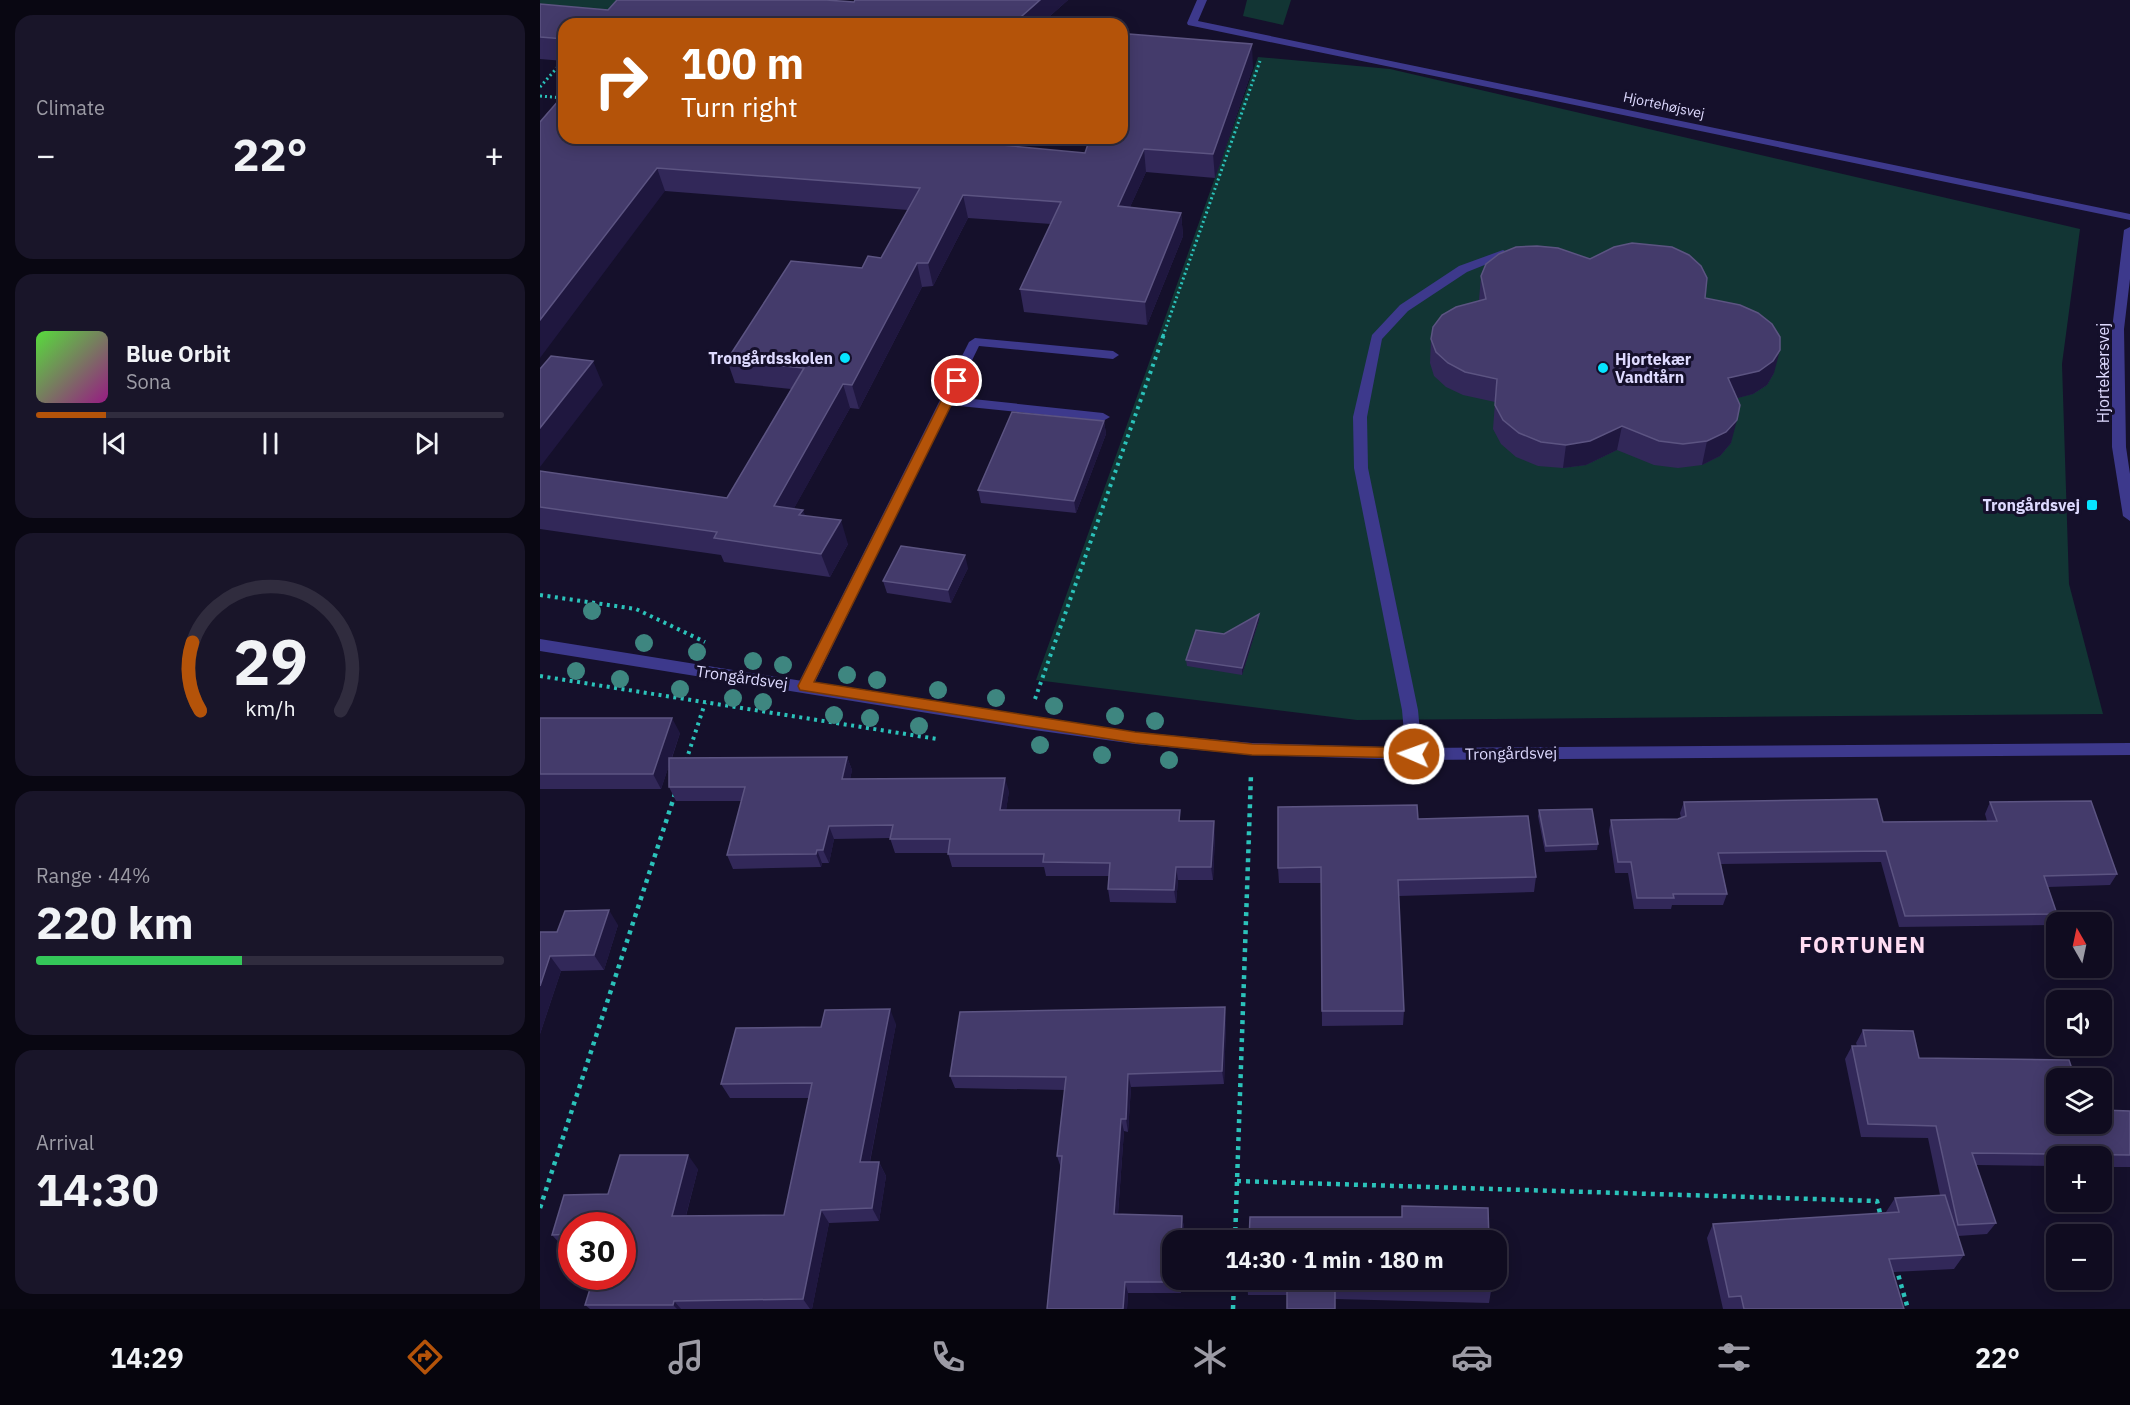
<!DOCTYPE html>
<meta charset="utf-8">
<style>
:root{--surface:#100c20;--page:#191529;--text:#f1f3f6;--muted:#9c9ba5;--line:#302c3e;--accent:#b45309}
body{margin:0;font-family:"IBM Plex Sans",sans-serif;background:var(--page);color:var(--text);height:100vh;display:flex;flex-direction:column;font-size:22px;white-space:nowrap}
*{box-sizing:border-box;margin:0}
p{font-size:20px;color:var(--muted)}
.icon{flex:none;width:33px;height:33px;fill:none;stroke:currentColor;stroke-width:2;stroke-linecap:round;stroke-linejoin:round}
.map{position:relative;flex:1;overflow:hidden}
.details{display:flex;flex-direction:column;gap:15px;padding:15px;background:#090712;width:540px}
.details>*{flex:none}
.hud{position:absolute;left:18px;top:18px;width:570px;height:126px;border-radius:18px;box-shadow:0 3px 15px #0003,0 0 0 2px var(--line);background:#b45309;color:#fff;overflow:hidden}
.needle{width:39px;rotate:351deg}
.tools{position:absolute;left:1506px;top:912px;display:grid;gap:12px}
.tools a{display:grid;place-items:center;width:66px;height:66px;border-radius:12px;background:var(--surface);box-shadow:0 3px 15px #0003,0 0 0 2px var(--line);font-size:30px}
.speed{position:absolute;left:18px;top:1212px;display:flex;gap:12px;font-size:30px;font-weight:700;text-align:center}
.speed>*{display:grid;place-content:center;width:78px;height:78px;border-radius:50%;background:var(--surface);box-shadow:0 3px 15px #0003,0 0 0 2px var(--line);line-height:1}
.speed .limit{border:9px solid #d22;background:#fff;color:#111}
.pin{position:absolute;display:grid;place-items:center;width:51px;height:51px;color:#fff;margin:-26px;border:3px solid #fff;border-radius:50%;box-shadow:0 2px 6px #0007}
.me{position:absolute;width:66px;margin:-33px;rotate:272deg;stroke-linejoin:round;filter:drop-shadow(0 0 4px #0008)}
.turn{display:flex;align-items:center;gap:21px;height:126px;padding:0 24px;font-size:27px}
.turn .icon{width:78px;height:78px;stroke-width:2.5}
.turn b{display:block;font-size:42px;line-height:51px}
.big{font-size:45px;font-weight:700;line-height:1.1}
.details .card{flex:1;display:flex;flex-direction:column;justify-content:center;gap:9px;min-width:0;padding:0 21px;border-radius:18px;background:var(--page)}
.details .dial{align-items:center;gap:0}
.dial svg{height:156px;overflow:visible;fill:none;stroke:var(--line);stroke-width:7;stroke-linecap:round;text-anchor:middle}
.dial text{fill:var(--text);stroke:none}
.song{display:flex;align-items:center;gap:18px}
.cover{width:72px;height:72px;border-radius:9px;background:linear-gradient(135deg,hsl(110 70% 55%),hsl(310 70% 35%))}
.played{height:6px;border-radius:3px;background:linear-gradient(90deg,var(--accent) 15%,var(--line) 15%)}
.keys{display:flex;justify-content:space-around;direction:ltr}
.heat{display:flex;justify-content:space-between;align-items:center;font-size:33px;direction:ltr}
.charge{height:9px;border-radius:4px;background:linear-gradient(90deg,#34c759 44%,var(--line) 0)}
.trip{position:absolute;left:622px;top:1230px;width:345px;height:60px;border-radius:18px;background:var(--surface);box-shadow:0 3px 15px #0003,0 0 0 2px var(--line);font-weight:700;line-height:60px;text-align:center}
.menu{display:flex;height:96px;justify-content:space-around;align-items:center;background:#06050d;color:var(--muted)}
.menu .icon{width:42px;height:42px}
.menu .selected{color:var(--accent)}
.menu b{font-size:27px;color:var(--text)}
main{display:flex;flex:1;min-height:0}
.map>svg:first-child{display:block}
.green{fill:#123534}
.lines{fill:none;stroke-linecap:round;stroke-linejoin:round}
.path-far2{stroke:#2bc2ba;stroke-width:3;stroke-dasharray:2 3;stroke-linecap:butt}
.path-far1{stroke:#2bc2ba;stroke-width:4;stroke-dasharray:3 4.5;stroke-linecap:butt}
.path{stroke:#2bc2ba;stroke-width:4.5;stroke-dasharray:4 5;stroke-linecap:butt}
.lane{fill:#3d398c;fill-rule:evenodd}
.street{fill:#3d398c;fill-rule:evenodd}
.tree{fill:#3e8680}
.wall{fill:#322859}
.shaded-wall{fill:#1f173f}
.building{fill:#443b6b;stroke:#5c5482;stroke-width:1.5}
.route{fill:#b45309;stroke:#753606;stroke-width:1.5}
.poi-dot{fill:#06e4ff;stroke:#15102b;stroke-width:2}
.labels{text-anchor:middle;stroke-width:6;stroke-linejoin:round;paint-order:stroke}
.far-street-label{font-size:14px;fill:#dedaff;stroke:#15102b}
.poi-label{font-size:16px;font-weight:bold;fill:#dedaff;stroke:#15102b;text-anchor:end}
.street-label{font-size:16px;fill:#dedaff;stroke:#15102b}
.district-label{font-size:22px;font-weight:bold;letter-spacing:1.5px;fill:#ffdcf2;stroke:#15102b}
</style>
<main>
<section class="details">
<div class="card"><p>Climate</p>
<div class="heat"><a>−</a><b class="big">22°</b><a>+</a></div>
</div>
<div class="card">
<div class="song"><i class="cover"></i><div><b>Blue Orbit</b><p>Sona</p></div></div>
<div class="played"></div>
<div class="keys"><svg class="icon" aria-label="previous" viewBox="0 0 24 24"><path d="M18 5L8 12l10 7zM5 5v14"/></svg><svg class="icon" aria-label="pause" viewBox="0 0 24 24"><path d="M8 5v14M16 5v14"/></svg><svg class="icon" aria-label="next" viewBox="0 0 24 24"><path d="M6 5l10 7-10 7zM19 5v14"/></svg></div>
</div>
<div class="card dial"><svg viewBox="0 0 100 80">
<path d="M14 69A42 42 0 1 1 86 69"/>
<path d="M14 69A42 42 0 0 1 10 34" stroke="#b45309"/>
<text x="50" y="56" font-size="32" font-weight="700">29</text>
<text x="50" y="72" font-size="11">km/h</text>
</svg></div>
<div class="card"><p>Range · 44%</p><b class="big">220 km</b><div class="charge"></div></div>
<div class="card"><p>Arrival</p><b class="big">14:30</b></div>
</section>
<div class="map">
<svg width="1590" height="1309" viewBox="0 0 1590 1309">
<rect width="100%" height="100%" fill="#15102b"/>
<path class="green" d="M0,0h125l-75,18 -50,-4z
M707,0h44l-8,25 -40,-9z
M718,57l132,12 690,160 -18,135 7,220 34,130 -746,6 -321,-40z"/>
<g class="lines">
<path class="path-far2" d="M0,87l24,-27
M0,96l24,2
M623,336l97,-275"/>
<path class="path-far1" d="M0,595l96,14 69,33
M0,676l397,63
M495,699l129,-365
M146,761l19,-58"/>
<path class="path" d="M697,1181l640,20 4,16
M0,1208l135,-414
M695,1240l16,-466
M1356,1267l12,42
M693,1309l1,-29"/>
<path class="lane" d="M657,0h10l-9,21 932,193v6l-942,-195 -1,-2z
M963,250l4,2v4l-40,16 -59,39 -26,28 -15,78 1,51 50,242 4,44 -2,4h-12l-2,-4 -4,-44 -48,-242 -1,-51 19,-82 28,-30 59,-39z
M435,338l138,13 6,4 -6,4 -134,-13 -25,51 149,16 7,4 -7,4 -153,-16 -137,281 -3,4h-10l-3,-4 172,-344z"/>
<path class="street" d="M1590,227v52l-6,50 2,118 4,27v47l-7,-5 -11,-69v-118l12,-99z
M0,639l487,78 108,15 117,11 162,5 716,-5v12l-716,5 -162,-5 -117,-11 -108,-15 -487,-78z"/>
</g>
<g class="tree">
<circle cx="52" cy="611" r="9"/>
<circle cx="104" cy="643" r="9"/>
<circle cx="157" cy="652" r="9"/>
<circle cx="213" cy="661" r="9"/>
<circle cx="243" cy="665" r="9"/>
<circle cx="36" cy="671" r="9"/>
<circle cx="307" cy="675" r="9"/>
<circle cx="80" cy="679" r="9"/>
<circle cx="337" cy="680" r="9"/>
<circle cx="140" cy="689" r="9"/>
<circle cx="398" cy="690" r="9"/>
<circle cx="193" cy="698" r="9"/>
<circle cx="456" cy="698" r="9"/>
<circle cx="223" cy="702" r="9"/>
<circle cx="514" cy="706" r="9"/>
<circle cx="294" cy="715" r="9"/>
<circle cx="575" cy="716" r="9"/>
<circle cx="330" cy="718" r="9"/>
<circle cx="615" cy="721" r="9"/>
<circle cx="379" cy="726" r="9"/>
<circle cx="500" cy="745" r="9"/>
<circle cx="562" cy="755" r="9"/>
<circle cx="629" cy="760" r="9"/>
</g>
<path class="wall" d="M315,0h213l-27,24h-477v37l-24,-2v-55l68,6 99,-9 147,1z
M713,67l-38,111 -69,-6 -16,35 51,6 2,23 -36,89 -123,-13 -4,-23 31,-65 -83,-6 -35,68 -11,1 -63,122 -9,-1 -56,100 54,36 -18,33 -106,-15 -3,-7 -181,-26v-58l187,27 64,-109 -56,-6 -8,-23 135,-92 19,-10 27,-48 -243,-19 -101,-53h443l1,6 -1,2 78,7z
M941,276l224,22 69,75 -7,12 -14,9 -16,4 -6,45 -11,13 -18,9 -24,3 -24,-3 -37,-15 -31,15 -23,3 -25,-2 -22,-9 -15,-13 -8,-15 2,-27 -32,-7 -17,-8 -12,-11 -4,-13 1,-24 48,-39z
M564,421l2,13 -30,79 -95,-10 -3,-13z
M428,568l-17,35 -64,-10 -4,-12z
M719,614v6l-17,55 -55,-9 -1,-6 38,-26z
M0,718l140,15 -8,25 175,-1 5,13 -2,9 159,12 -3,19 175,11 34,13 -2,46h-35l-2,23 -66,-1 -2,-13 1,-13h-63l-2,-9h-92l-4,-14h-53l-5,-15 -56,1 -5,24h-7l-1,4 -88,2 -6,-14 15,-54h-66l-7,-14v-22l-8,24h-121z
M1144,802l199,20 104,-1 -2,-7 5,-12 127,72 -7,11 -62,2 9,27 -7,11 -151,2 -18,-65 -160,2 6,30 -4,11h-51l-1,4h-37l-6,-36h-13l-6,-42 2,-11 67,-1 3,-1 -1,-5z
M999,810l59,34 -1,6 -52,2 -7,-36z
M878,819l118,58 -2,15 -135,4 5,115 -1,14 -81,1 -1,-143h-42l-1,-15z
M78,925l-14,45 -43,1 -21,63v-102h17z
M686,1020l-2,64 -93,3 -3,45 -4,-1 -6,83 64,2 2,12v12h-11v40h8v13h-53l-1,16h-80l14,-141 -4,-12 8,-66 -110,-2 -5,-12z
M356,1024l-26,138h9l7,14 -7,45 -50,2 -17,86h-222l-5,-4 37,-79h-50v22h-8l-12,-13 56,-41 90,-25 -12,47 98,-1 25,-117h-79l-9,-14 100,-57z
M1323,1030l193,94 74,-13v56h-28v-11h-46v10l-80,-1 20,58 -9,11 -29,2 6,19 -10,14 -61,3 11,37h-181l-16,-71 6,-14 173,-11v-1l9,-14 45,-3 -12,-57 -67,-1 -16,-78 7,-13h5l-1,-3z
M707,1280l244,11 -2,12 -154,-4 -48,-4h-39z"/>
<path class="shaded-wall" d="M500,0h28l-27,24h-28z
M712,44l1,23 -38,111 -2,-24z
M454,138h13l1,6 -13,23 -4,-23z
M604,149l2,23 -26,57 -2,-23z
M117,168l8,23 -125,167v-38z
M423,195l5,23 -35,68 -5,-23z
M641,213l2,23 -36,89 -2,-23z
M377,263l5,24 -63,122 -7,-24z
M1240,350l-6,23 -7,12 -14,9 -30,8 5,-24z
M53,361l10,24 -63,82v-39z
M303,384l7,24 -68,122 -8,-24z
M1197,420l-6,23 -11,13 -18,9 5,-24z
M564,421l2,13 -30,79 -2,-12z
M1082,426l-5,24 -31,15 -23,3 3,-23z
M263,510l9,23 -13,-18z
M301,520l7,24 -18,33 -9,-23z
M425,555l3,13 -17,35 -3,-13z
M719,614v6l-17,55v-7z
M132,718l8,15 -19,56 -8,-15z
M307,757l5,13 -5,23 -5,-14z
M465,778l4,13 -5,33 -4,-14z
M674,821l1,13 -2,46 -2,-13z
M289,826l5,13 -5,24 -6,-13z
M277,850l5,13 -1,4 -5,-13z
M636,867l2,13 -2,23 -2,-13z
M69,910l9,15 -14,45 -10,-15z
M10,956l11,15 -21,63v-48z
M685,1007l1,13 -2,64 -2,-13z
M350,1009l6,15 -29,152 -7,-14z
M588,1074l3,13 -3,45 -2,-13z
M581,1119l3,12 -7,95 -3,-12z
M148,1155l10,14 -16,61 -10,-14z
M339,1162l7,14 -7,45 -7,-13z
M281,1210l8,13 -17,86h-2l-7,-10z
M642,1216l2,12v12h-3z
M638,1280h3v13l-3,-11z
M585,1282l3,11 -1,16h-4z
M134,1301l7,8h-4l-4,-4z"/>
<path class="building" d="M77,0h209l28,2 1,-2h185l-27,24h-449v15l-24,-2v-33l68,6z
M589,34l123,10 -39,110 -69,-5 -26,57 63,7 -36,89 -125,-13 41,-87 -98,-7 -35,68h-11l-65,122 -9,-1 -69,122 29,4 -4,5 42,5 -20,34 -107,-16 3,-6 -177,-25v-36l187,27 77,-130 -77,-8 64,-99 71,7 6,-12 13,2 39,-70 -263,-20 -117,152v-198l19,-22 5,1v37h430l-3,6 94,9 5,-15h32v-86z
M1092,243l40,4 17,8 12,11 6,12 -2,20 35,7 18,8 14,11 8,13v13l-7,11 -14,10 -31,7 12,27 -3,15 -11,12 -19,9 -24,3 -24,-3 -37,-15 -32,15 -24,4 -25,-3 -22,-9 -16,-13 -8,-15 2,-26 -32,-7 -17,-9 -12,-11 -5,-13 2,-12 9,-12 14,-8 30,-8 -5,-23 5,-12 13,-10 17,-7 21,-1 21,2 32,11 24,-12z
M11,356l42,5 -53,67v-59z
M472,412l92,9 -30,80 -96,-11z
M361,546l64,9 -17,35 -65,-9z
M719,614l-17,54 -56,-8 10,-30 28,4z
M0,718h132l-19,56h-113z
M307,757l-5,22 163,-1 -5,32h180l-1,11h35l-3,46h-35l-2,23 -66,-1 2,-26 -67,-1 1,-8h-96l2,-15h-60l3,-14 -64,1 -6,24h-6l-1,4 -89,1 18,-68h-76v-29z
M1337,799l6,23 114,-1 -7,-19 101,-1 26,73 -73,2 13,38 -152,2 -19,-65 -168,2 9,41h-54l1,4h-37l-6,-36h-13l-7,-42 67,-1 8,-3 -2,-14z
M877,805l1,14 110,-3 8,61 -138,3 6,131h-82l-1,-144 -43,1v-61z
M1052,809l6,35 -52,2 -7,-36z
M69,910l-15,45 -44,1 -10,30v-54h17l8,-21z
M685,1007l-3,64 -94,3 -2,45h-5l-7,95 68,2 -1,24h-8v40h5v2h-53l-2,27h-76l15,-153h-5l9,-79 -116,-1 10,-64z
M350,1009l-30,153h19l-7,46 -51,2 -18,89 -129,2 -1,4h-88l9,-29h28v-50h-50v8l-20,1 12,-40 44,-1 12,-39h68l-16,61 112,-1 28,-132 -91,1 15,-56 85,-1 4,-17z
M1323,1030l50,1 6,27 150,2 6,18h-19v46h46v-14l28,1v44l-158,-2 24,70 -38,2 -22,-99 -68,-2 -16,-78h14z
M1405,1195l19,60 -75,4 15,50h-160l-3,-13 -12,1 -16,-73 186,-12 -4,-14z
M862,1206l86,2 1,32h-240l1,-23h152z
M707,1280h244v11l-156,-4v22h-48v-26l-40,-1z"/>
<path class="route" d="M417,378l6,3 -149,301 321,50 117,12 162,4 5,2 2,4 -2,4 -167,-3 -117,-12 -335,-53 -2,-4 153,-305z"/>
<g class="poi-dot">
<circle cx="305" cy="358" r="6"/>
<circle cx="1063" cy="368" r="6"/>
<rect x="1546" y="499" width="12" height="12" rx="3"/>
</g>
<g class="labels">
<g class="far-street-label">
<text transform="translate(1124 105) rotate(12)" y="5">Hjortehøjsvej</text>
</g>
<g class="poi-label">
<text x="293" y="364">Trongårdsskolen</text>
<text x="1075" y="365" text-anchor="start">Hjortekær<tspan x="1075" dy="18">Vandtårn</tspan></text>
<text x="1540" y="511">Trongårdsvej</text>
</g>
<g class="street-label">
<text transform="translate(1563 373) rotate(-90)" y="6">Hjortekærsvej</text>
<text transform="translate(202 677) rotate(8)" y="6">Trongårdsvej</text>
<text transform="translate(971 753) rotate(-1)" y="6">Trongårdsvej</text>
</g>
<g class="district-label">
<text x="1323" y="953">FORTUNEN</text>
</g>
</g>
</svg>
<div class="tools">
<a><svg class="needle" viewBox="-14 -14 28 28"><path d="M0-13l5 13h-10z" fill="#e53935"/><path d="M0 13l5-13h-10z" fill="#9c9ba5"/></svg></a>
<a><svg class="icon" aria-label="sound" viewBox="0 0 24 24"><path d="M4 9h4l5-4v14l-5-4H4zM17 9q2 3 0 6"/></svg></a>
<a><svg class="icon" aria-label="layers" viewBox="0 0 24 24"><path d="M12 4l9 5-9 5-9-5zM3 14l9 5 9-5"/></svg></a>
<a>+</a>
<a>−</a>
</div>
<div class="speed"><div class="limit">30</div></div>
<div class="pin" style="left:417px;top:381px;background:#d93025"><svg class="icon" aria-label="arrive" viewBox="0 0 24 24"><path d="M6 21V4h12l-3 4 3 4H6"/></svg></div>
<svg class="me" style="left:874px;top:754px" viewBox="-20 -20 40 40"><circle r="17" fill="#b45309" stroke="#fff" stroke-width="3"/><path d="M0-11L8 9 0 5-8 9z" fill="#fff"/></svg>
<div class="trip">14:30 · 1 min · 180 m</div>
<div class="hud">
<div class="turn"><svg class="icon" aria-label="right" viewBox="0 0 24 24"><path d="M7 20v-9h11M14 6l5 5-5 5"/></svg><div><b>100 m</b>Turn right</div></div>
</div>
</div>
</main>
<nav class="menu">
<b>14:29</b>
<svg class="icon selected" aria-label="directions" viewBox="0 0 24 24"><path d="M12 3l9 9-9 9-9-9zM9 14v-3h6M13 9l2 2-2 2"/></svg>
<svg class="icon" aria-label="music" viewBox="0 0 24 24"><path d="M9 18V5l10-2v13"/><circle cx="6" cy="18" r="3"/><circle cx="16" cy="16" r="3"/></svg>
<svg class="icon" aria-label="phone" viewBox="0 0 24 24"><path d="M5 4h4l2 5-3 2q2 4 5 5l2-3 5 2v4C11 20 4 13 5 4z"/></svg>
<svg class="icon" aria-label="climate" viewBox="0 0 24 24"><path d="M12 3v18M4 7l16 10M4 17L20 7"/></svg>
<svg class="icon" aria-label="car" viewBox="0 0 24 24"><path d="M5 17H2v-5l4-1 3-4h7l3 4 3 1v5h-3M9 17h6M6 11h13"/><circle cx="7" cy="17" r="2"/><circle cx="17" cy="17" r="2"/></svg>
<svg class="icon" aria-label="filters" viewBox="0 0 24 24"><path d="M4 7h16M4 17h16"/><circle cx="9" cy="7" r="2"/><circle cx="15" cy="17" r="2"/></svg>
<b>22°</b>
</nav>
